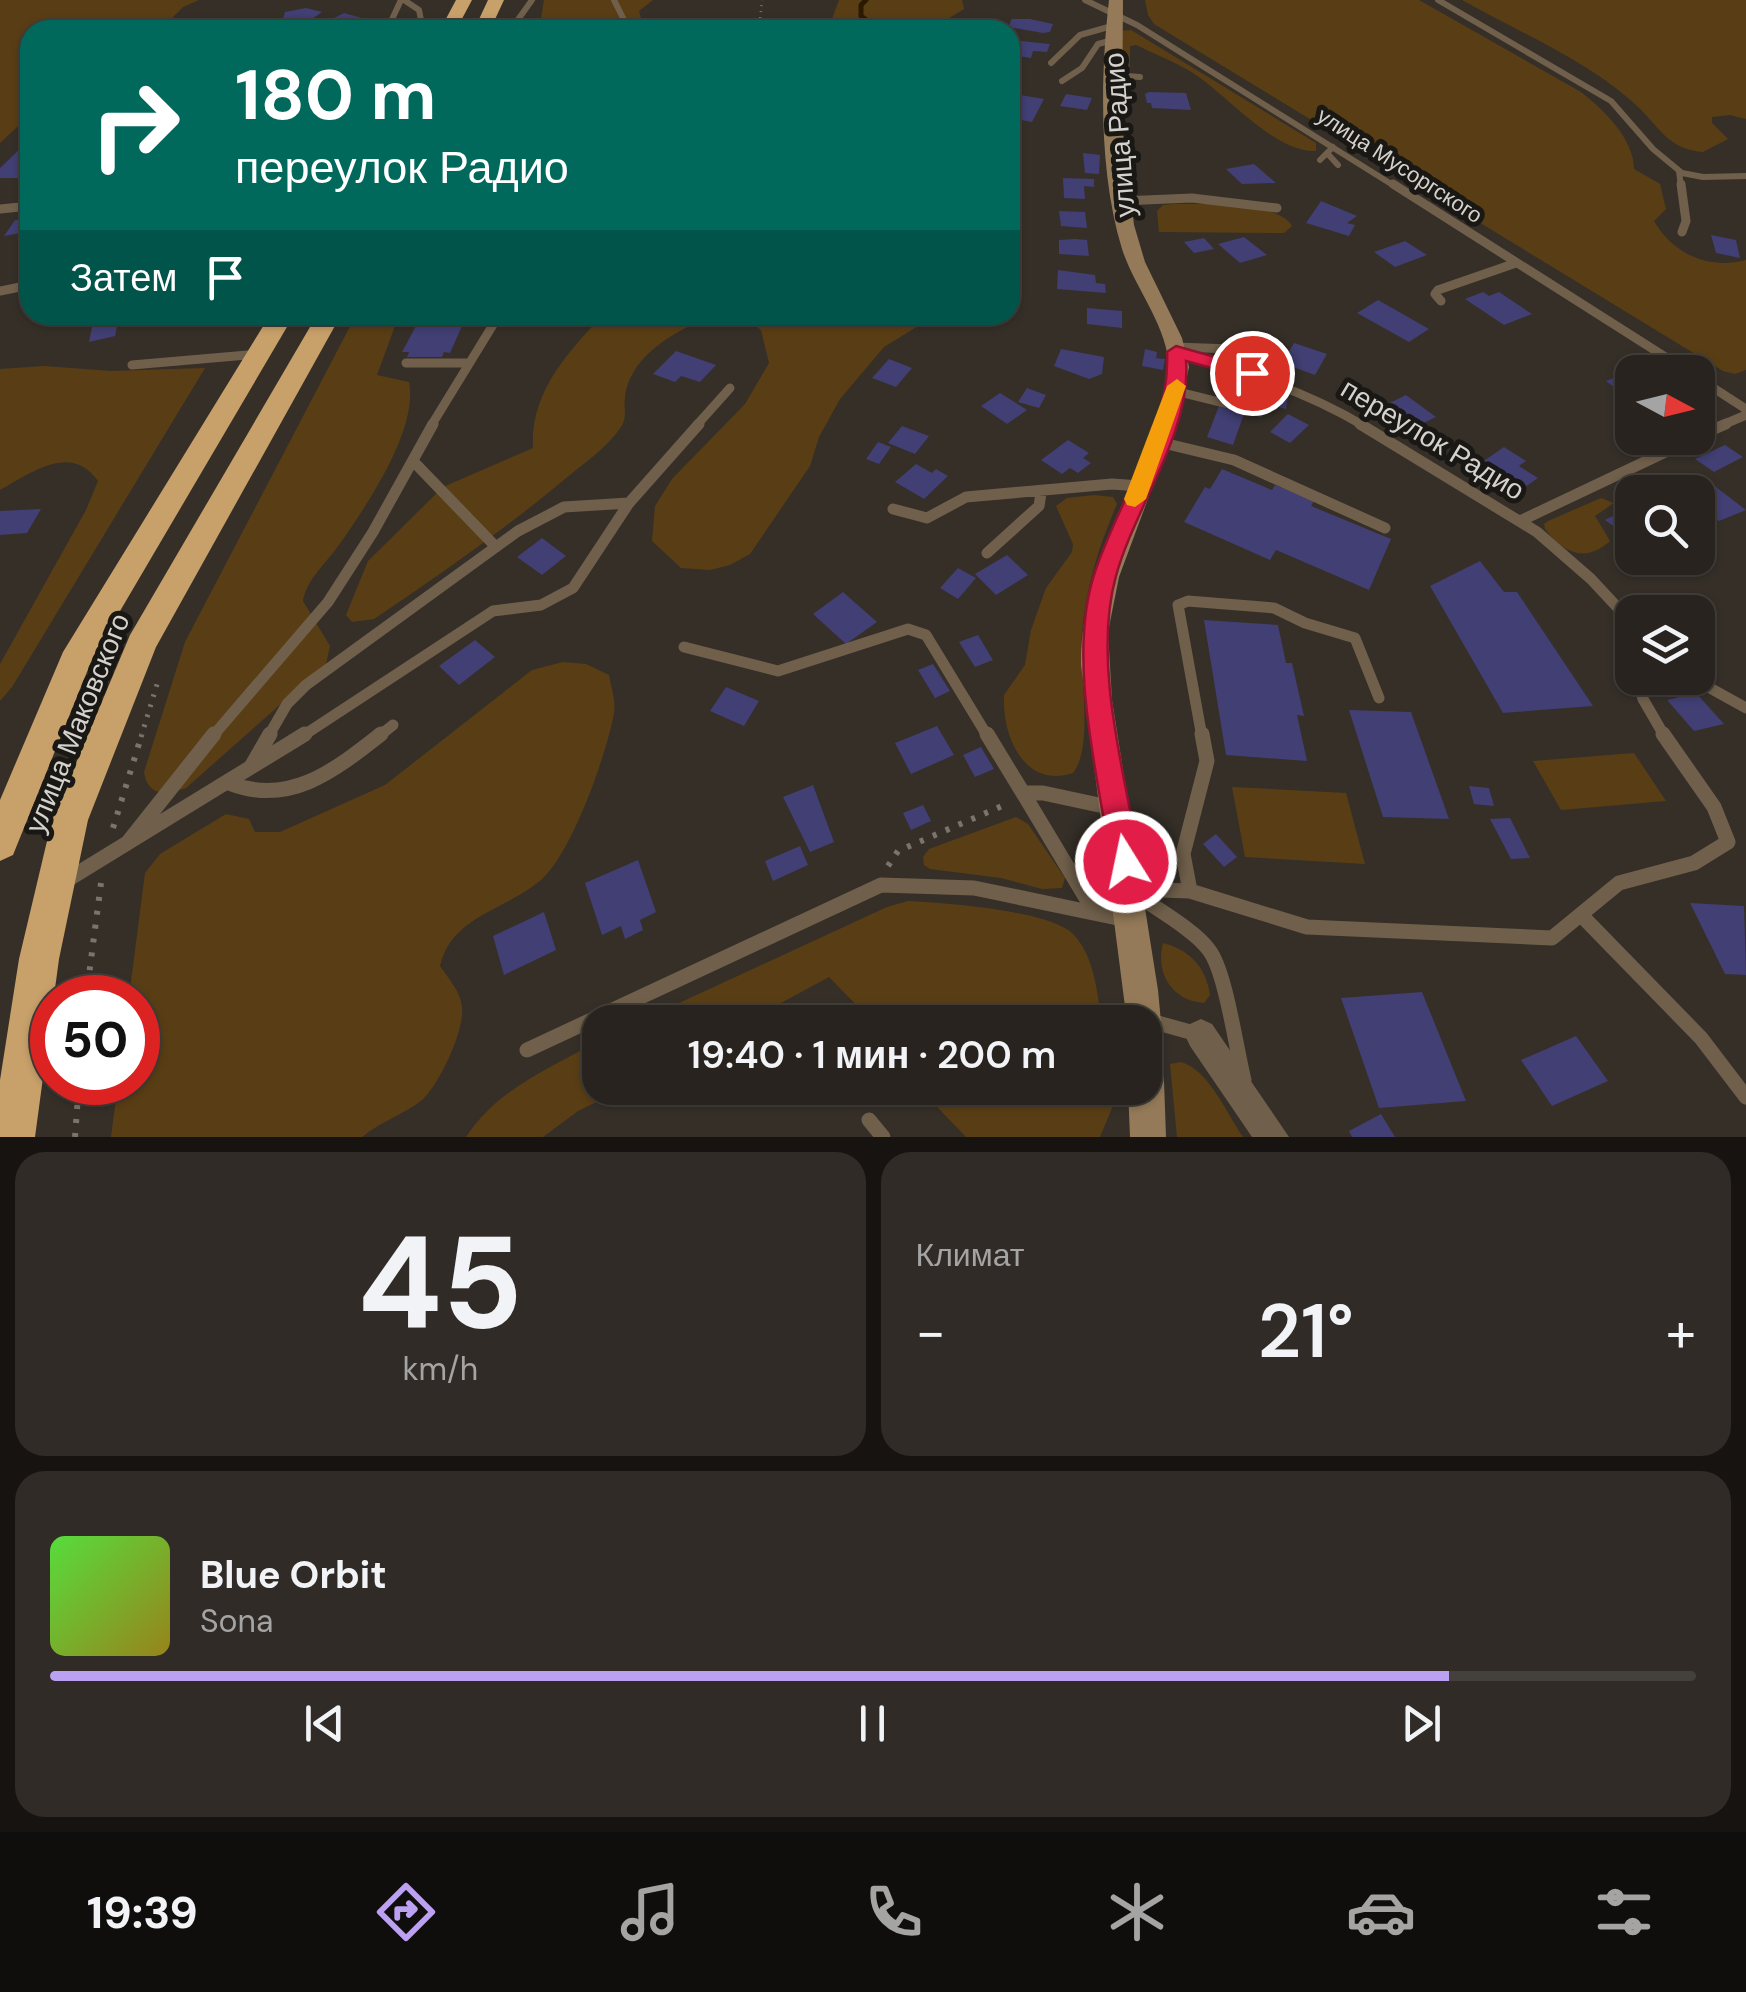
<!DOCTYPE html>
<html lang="ru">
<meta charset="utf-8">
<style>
:root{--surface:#28231e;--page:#302b27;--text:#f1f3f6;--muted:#a5a4a4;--line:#44403c;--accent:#bca0f2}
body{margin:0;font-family:"DM Sans",sans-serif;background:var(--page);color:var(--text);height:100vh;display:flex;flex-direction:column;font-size:38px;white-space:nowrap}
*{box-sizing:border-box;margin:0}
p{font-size:32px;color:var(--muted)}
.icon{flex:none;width:55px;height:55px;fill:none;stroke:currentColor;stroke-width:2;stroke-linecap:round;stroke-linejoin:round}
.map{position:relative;height:1137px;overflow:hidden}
.sheet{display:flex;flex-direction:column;gap:15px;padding:15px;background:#161310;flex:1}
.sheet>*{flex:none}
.guide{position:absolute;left:20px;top:20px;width:1000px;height:305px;border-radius:30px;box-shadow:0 2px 8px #0004,0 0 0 2px var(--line);background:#00695c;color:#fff;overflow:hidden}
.needle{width:65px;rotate:97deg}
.fabs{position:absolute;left:1615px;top:355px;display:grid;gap:20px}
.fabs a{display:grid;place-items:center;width:100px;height:100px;border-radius:20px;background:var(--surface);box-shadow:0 2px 8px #0004,0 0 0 2px var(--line);font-size:50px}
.speed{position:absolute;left:30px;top:975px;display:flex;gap:20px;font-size:50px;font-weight:700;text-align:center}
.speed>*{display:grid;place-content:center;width:130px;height:130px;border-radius:50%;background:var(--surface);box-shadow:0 2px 8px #0004,0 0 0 2px var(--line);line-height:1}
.speed .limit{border:15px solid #d22;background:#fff;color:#111}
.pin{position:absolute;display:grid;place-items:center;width:85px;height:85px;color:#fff;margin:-42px;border:5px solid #fff;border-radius:50%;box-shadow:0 2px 10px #0007}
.me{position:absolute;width:110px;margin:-55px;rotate:350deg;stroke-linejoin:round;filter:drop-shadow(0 0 8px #0008)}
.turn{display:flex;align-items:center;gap:35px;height:210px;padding:0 50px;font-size:45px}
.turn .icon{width:130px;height:130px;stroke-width:2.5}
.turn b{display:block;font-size:70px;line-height:85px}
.then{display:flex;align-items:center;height:95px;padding:0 50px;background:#0003;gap:20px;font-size:38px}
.big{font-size:75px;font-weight:600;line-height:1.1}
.sheet .widget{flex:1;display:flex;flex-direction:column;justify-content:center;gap:15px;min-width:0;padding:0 35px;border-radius:30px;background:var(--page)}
.sheet .dial{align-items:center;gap:0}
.dial b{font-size:130px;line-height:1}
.song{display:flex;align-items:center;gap:30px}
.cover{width:120px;height:120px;border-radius:15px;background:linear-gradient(135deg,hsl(110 70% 55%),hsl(50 70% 35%))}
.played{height:10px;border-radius:5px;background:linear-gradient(90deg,var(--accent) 85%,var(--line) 85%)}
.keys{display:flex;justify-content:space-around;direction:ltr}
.heat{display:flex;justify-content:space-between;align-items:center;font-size:55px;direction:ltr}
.sheet .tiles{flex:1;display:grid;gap:15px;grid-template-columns:1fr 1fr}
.widget:last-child{grid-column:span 2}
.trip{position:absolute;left:582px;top:1005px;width:580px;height:100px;border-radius:30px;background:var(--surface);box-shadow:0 2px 8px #0004,0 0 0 2px var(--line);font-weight:600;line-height:100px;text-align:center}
.dock{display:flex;height:160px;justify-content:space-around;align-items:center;background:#100e0c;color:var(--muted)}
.dock .icon{width:70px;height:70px}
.dock .on{color:var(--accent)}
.dock b{font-size:45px;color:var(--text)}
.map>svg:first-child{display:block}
.green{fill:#593e15}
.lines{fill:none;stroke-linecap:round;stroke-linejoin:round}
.stream{stroke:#2c1a00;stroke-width:5}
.building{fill:#413f73}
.path-far2{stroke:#79746d;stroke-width:2.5;stroke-dasharray:1 5;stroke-linecap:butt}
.path-far1{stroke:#79746d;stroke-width:5;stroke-dasharray:2.5 8;stroke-linecap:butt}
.path{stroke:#79746d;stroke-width:6;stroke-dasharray:4 10;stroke-linecap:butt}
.lane-far3{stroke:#70604b;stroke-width:6}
.lane-far2{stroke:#70604b;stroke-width:9}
.lane-far1{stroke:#70604b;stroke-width:11}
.lane{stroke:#70604b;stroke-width:15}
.street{fill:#70604b;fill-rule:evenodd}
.secondary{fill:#947a58;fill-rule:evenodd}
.highway{fill:#c8a06a;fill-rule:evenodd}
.route{fill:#e11d48;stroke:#92132f;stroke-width:2.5}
.slow{fill:#f59e0b}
.labels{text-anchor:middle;stroke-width:10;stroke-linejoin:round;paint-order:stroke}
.far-street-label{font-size:22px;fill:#d5d1cc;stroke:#1a1814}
.street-label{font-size:28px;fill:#d5d1cc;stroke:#1a1814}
</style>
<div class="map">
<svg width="1746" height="1137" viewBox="0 0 1746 1137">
<rect width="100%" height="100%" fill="#352f28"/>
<path class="green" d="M0,0h199l-16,7 -13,13 7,10h-147v85l-30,28z
M544,0h109l-14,11 5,19h-105z
M839,0h123l2,9 -28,17 -28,-5 -12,3 1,6h-69z
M1145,0h274l162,92c24,19 53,47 53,77l26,15 6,25 -12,12c19,33 55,49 92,39v110l-11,4 -12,-3 -569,-347 -6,-9z
M1462,0h284v119l-16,-4 -18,2v6l16,16 -25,13c-36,-3 -43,-25 -67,-47 -46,-43 -119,-74 -174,-105z
M1131,30l185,113v8c-40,3 -91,-58 -123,-78 -18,-11 -38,-19 -57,-28l-6,1v21h-9l-1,-36z
M1175,204c28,0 102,-3 117,22l-8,7 -125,-1 -2,-21 6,-6z
M356,315h43l-22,60 32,7c10,48 -45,128 -73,167 -12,16 -30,32 -33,52l27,45 -4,18 -140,124c-19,7 -38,9 -42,-16l41,-130z
M603,315h114c-37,12 -88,40 -92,83 -2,11 3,18 -4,29 -13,20 -38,37 -56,52 -61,51 -126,96 -191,140l-22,3 -6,-7 22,-54 75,-74 90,-39c-3,-55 34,-95 70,-133z
M740,315h196l-52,32 -44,52 -21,38 -9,29 -60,88 -20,11 -20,5 -29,-2 -29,-27 3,-35 17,-27 73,-75 24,-41 -8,-33z
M44,366l67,5 94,-3 -193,319 -12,14v-37l86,-154 12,-29c-27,-38 -65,-9 -98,9v-121z
M1094,495l19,2 4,7c-18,42 -31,82 -35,129 -4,36 13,111 -9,140 -49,16 -71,-37 -69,-78l21,-30 6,-35 15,-42 26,-36 1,-8 -17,-38 11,-8z
M1601,498l13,5 -19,13 15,25c-26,23 -47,11 -65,-12l-1,-5 4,-3z
M563,662l23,2 23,11c2,12 7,26 5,38 -7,40 -42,140 -73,167 -35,30 -90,36 -101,86 8,12 21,26 22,41 3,23 -23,78 -40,93 -16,13 -40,21 -60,37h-251l7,-54 20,-1v-84l-9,-1 16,-124 15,-19 66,-40 23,5 6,13h25l105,-47 147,-115z
M1634,753l32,48 -105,9 -28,-49z
M1232,787l114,6 19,71 -120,-7z
M1016,817l12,7 37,54 -3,10 -20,1 -41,-11 -71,-9 -6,-4 -1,-8 6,-8z
M908,901c35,2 144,9 166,34 21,23 23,58 28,87h-229l-44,-45 -83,45h-108l249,-115z
M1163,943c27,7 43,24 47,52l-6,8c-32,-2 -49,-30 -41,-60z
M600,1040v48h25l-47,23 -35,26h-77c32,-49 85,-69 134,-97z
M1181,1062c28,8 46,52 62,75h-66l-7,-73z
M919,1088h192l1,20 -12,29h-134z"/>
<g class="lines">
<path class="stream" d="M866,0l-5,5v11l19,14"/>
</g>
<path class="building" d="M306,8l16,4 -10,7 -30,3 3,-10z
M344,13l18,5 -24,12 -18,-5z
M1012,19h18l23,5 -3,8 -7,1 -35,-6z
M1010,40l40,4 -3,8 -14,-1 -2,7 -21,-3z
M1149,92l37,1 5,17 -39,-2 -1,-5h-4l-2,-9z
M1014,94l30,5 -12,23 -22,-4z
M1066,94l26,4 -5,12 -27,-4z
M25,144h5v29l-4,5h-26v-10z
M1083,153l17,2 -1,19 -14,-1z
M1254,164l22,19 -34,1 -16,-15z
M1063,178l31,1v8l-10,-1 1,13 -21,-1z
M1321,201l36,15 -10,7 8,2 -6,11 -43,-13z
M1059,211l26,1 2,16 -26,-2z
M30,219v12l-26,5 11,-16z
M1711,235l25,5 4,18 -24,-5z
M1244,237l23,18 -27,8 -22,-19z
M1204,238l10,11 -20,4 -10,-11z
M1075,239l12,1 2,16 -30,-2v-14z
M1405,241l22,14 -32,12 -21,-15z
M1058,270l37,5 1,8 9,1 1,9 -49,-4z
M1483,292l6,4 10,-4 33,22 -28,11 -39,-26z
M1378,300l23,13 28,16 -20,13 -52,-29z
M1087,308l35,3v17l-35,-4z
M118,321l-3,15 -26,6 3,-15z
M416,326h46l-12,27 -6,-1 -2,5h-35l2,-5h-7z
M1294,343l33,11 -12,21 -33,-12z
M1061,349l43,8 -2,17 -13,5 -35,-13z
M1145,349l12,3 -1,6 9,1 -2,11 -21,-4z
M676,351l40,14 -16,17 -19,-6 -6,6 -22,-8z
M889,359l23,9 -16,19 -24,-9z
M1632,371v30l-26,-20z
M1225,382l24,5 -2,13 -25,-5z
M1027,388l19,7 -7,13 -21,-6z
M1253,389l35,7 -2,13 -35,-8z
M1000,393l27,17 -20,14 -26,-18z
M1406,395l30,22 -31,15 -30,-22z
M1219,406l25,8 -11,31 -26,-8z
M1288,414l21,11 -19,18 -20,-11z
M902,426l27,10 -14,18 -27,-11z
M1068,440l21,13 -6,5 8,5 -13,10 -8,-5 -8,6 -21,-14z
M878,442l13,5 -12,17 -13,-5z
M1725,445l18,12 -29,15 -19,-13z
M1504,447l22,14 -7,5 19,12 -29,20 -31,-21 6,-4 -9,-6z
M916,464l16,9 4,-4 12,7 -24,23 -29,-17z
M1222,469l50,21 3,-5 39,16 -3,5 80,33 -22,51 -93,-40 -6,10 -86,-38 21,-35 5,2z
M1699,474l47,36 -27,11 -21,-17v-12h-15l-11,-7z
M41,509l-14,24 -27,2v-24z
M1623,511l9,8v15l-5,2 -22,-16z
M542,538l24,18 -24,19 -25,-18z
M1007,555l21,20 -32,20 -21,-21z
M1480,561l24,31h13l76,114 -90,7 -73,-127z
M958,568l18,10 -18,21 -18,-11z
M843,592l34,30 -31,22 -33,-30z
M1204,620l74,5 8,38h6l12,53 -7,-1 10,46 -81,-6z
M978,635l15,25 -18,7 -16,-25z
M475,640l20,17 -36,28 -20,-19z
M933,664l17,27 -15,7 -17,-28z
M726,687l33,14 -15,25 -34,-15z
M1696,693l28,31 -30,7 -27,-31z
M1349,710l62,2 38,107 -66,-2z
M937,726l17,29 -43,19 -16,-31z
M981,747l13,22 -19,8 -12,-22z
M813,785l21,57 -24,10 -27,-55z
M1469,786l20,2 5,18 -20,-2z
M923,805l8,16 -20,9 -8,-17z
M1510,818l20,40 -19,1 -21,-40z
M1216,834l21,23 -13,10 -21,-23z
M800,846l8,19 -35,16 -8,-20z
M638,860l18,52 -16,8 3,10 -18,9 -4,-13 -19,9 -17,-52z
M1690,903l54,3 2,69 -21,-1z
M544,912l12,38 -52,25 -11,-39z
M1422,992l44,109 -87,7 -38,-110z
M1576,1036l32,45 -56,25 -31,-46z
M1381,1114l14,23h-43l-3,-6z"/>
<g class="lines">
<path class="path-far2" d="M759,30l3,-30"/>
<path class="path-far1" d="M141,737l17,-56"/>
<path class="path" d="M113,828l29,-94
M888,866l10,-15 111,-48
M86,998l15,-115
M75,1137l4,-55"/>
<path class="lane-far3" d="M404,0l15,10 4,20
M614,0l15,30
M1085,0l52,25 259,162
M1438,0l173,101 42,48 29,24 21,4 43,-1
M512,28l20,-28
M483,29l31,1
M387,30l14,-30
M1051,63l29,-28 32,-9
M1114,75l26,2
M1062,81l20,-13 16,-24 15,-4
M1327,153l11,12
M1320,160l13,-13
M1679,171l2,16"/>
<path class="lane-far2" d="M1393,184l296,188
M1681,184l5,37 -4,11
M1121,201l71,-3 85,10
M0,209l30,-3
M0,291l30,-6
M1441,301l-6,-7 3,-4 78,-27
M424,321l69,1
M1175,347l86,3 13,-4
M1176,352c67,20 128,38 188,74
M406,363h63
M132,365l127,-11
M1698,378l48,31
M1175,391l85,21
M431,426l68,-111
M696,426l34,-38
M1720,426l26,-11"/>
<path class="lane-far1" d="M1360,424l177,108 54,47 41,44
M1698,436l28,-12
M1159,442l75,18 151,68
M413,461l83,86
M893,509l34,9 39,-21 146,-13 28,2
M1520,521l175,-83
M987,553l52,-47 2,-13
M684,647l94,24 130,-42 18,6 62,102
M1637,678l6,21 22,38
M1692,678l54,30
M212,737l116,-135 45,-70 60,-108
M268,737l19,-33 19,-19 212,-154 46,-24 65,-4
M301,737l192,-126 48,-6 32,-17 56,-85 70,-79
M378,737l15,-12
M1202,737l-24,-132 10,-4 86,7 31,15 50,15 24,60"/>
<path class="lane" d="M987,734l36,59h20l70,15
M251,767l19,-33
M229,783c61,24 106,-13 152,-49
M1023,793l72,120
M129,841l85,-107
M67,880l238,-146
M1130,889l60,2 -7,-37 24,-93 -5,-27
M1190,891l117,36 245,11 67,-55 75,-20 34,-21 -14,-35 -51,-73
M1133,892c20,15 62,38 76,58 17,22 27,99 35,130
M1583,917l118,121 45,59
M1147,1020l54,15
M527,1050l354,-165 93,3 153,32
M869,1120l14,17"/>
<path class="street" d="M1201,1019l11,5 77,113h-37l-62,-91 -5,-11 5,-11z"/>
<path class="secondary" d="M1109,0h14l-1,125 12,100 11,37 37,76 7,29 -11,51 -59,159 -11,55 4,68 46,290 3,32 -5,12 -7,3 8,4 6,12 3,84h-36l-2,-49h17v-66h-18l-46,-357c-1,-83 42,-154 69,-231 7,-20 19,-43 19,-65 -1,-43 -34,-80 -47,-120 -23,-76 -22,-170 -13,-249z"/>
<path class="highway" d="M456,0h16l-16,30h-16z
M488,0h16l-14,30h-16z
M270,315h24l-201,342 -80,198 -13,6v-61l63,-148z
M317,315h24l-185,332 -68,173 -29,139 -24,178h-35v-57l19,-121 33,-139 78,-185z"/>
</g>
<path class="route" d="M1176,346l82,23 3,4 -9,6 -66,-18c6,70 -52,148 -70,215 -24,86 9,199 24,286l-4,10 -10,4 -11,-4 -4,-10c-13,-86 -44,-203 -17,-287 23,-73 77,-145 73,-223z"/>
<path class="slow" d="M1177,379l9,7 -40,113 -11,8 -8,-2 -3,-6 43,-113z"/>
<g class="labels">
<g class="far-street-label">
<text transform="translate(1400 165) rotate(33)" y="8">улица Мусоргского</text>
</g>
<g class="street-label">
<text transform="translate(1119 135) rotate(-94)" y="10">улица Радио</text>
<text transform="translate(1433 439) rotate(31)" y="10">переулок Радио</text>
<text transform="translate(77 723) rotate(-68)" y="10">улица Маковского</text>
</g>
</g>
</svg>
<div class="fabs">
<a><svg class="needle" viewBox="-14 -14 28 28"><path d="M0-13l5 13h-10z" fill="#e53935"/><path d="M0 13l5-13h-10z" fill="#a5a4a4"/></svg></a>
<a><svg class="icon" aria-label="search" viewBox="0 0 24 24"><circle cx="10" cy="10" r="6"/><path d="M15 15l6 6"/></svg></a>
<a><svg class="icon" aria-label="layers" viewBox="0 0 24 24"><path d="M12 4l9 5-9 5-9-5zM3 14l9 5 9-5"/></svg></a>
</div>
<div class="speed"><div class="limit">50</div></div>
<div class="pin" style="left:1252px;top:373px;background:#d93025"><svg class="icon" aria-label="arrive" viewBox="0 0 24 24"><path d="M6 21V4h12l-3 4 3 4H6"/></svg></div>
<svg class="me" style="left:1126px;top:862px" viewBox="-20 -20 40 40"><circle r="17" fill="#e11d48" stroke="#fff" stroke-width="3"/><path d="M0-11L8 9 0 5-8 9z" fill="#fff"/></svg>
<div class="trip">19:40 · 1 мин · 200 m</div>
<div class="guide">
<div class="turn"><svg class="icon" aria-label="right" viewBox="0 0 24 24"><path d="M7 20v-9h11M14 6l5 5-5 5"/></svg><div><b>180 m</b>переулок Радио</div></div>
<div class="then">Затем<svg class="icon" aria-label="arrive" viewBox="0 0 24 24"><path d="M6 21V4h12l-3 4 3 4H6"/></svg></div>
</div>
</div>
<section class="sheet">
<div class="tiles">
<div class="widget dial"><b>45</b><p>km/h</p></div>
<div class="widget"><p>Климат</p>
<div class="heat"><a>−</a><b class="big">21°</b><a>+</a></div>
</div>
<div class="widget">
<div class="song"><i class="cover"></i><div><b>Blue Orbit</b><p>Sona</p></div></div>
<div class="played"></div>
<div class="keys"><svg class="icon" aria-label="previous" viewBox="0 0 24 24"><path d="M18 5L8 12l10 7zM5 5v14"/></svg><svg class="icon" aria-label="pause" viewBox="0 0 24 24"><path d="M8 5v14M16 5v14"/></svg><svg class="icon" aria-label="next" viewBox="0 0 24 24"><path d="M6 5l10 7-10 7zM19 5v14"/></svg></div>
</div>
</div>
</section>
<nav class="dock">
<b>19:39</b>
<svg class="icon on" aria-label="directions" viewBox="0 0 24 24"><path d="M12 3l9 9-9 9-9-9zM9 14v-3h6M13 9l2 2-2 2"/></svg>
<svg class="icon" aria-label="music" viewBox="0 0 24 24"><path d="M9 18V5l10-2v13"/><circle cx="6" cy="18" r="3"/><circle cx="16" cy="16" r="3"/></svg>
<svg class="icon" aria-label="phone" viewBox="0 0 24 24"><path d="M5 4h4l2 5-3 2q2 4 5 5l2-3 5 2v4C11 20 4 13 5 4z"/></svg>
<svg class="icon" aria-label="climate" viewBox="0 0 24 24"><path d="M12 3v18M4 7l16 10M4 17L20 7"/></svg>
<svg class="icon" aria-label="car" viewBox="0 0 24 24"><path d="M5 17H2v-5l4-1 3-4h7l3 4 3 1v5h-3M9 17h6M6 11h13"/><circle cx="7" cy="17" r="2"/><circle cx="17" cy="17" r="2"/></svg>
<svg class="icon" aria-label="filters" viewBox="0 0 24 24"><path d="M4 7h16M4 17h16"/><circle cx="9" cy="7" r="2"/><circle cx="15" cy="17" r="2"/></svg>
</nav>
